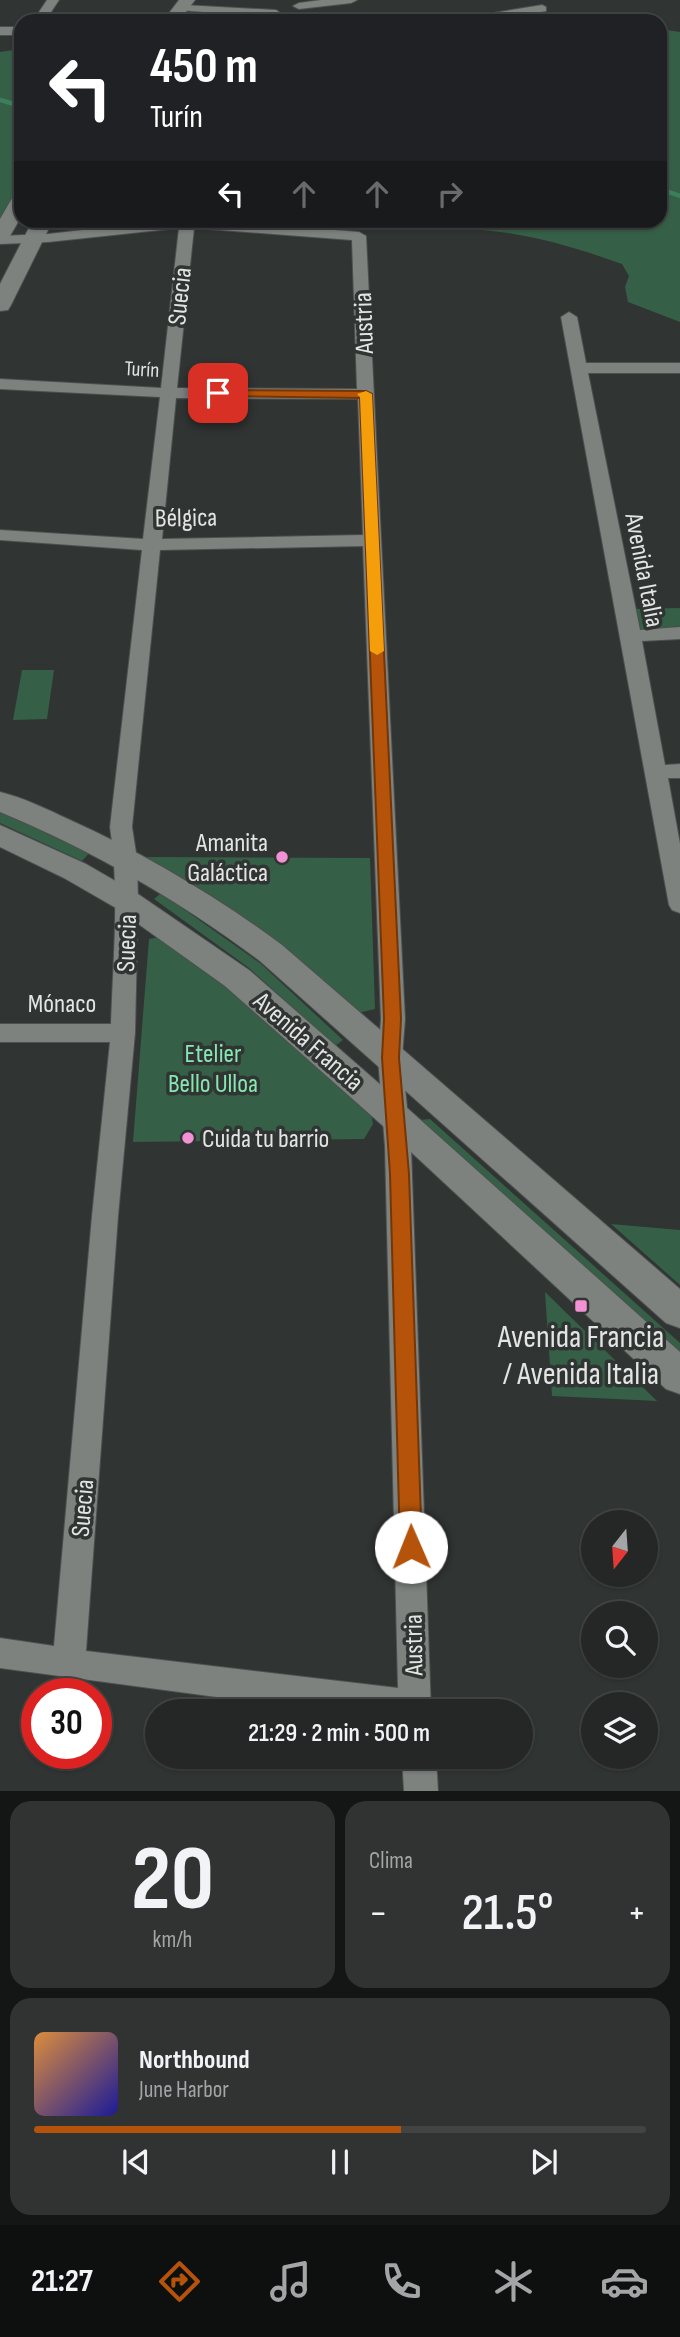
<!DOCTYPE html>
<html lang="es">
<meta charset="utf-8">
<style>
:root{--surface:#242726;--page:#303332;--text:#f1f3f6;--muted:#a3a5a7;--line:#414443;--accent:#b45309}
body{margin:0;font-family:"Sofia Sans Condensed",sans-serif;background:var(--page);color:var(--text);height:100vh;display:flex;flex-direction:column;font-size:26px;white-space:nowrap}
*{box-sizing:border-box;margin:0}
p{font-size:23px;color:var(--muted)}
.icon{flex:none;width:38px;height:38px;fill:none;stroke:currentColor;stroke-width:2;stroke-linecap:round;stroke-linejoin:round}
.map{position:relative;height:1791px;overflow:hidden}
.panel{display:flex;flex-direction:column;gap:10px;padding:10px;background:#141515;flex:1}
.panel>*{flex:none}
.top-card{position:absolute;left:14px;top:14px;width:653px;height:214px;border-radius:21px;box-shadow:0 2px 5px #0004,0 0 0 2px var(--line);background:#202124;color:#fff;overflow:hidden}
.needle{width:46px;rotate:197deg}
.fabs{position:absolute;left:581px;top:1510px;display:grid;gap:14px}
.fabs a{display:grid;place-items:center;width:77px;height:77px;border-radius:50%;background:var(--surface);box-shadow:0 2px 5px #0004,0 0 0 2px var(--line);font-size:35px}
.speed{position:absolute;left:21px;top:1678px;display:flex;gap:14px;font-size:35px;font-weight:700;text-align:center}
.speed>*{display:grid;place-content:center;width:91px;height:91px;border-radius:50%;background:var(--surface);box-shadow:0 2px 5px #0004,0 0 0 2px var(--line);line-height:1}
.speed .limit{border:10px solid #d22;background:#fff;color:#111}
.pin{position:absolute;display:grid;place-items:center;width:60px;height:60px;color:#fff;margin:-30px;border-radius:14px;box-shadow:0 4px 10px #0006}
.me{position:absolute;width:77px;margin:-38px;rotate:359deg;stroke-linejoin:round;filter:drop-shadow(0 0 5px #0008)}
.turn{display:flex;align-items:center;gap:24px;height:147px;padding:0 21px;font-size:32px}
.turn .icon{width:91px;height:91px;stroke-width:2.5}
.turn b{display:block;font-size:49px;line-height:60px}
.lanes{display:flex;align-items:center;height:66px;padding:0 21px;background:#0003;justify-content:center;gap:35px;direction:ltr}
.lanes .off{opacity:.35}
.big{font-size:52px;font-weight:600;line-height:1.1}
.panel .widget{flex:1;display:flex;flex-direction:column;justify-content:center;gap:10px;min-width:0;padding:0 24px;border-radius:21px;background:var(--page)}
.panel .dial{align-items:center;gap:0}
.dial b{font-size:91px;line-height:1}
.song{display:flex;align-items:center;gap:21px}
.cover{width:84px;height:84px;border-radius:10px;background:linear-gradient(135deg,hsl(30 70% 55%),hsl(240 70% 35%))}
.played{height:7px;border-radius:4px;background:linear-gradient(90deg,var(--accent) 60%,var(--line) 60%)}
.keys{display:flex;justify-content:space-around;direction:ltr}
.heat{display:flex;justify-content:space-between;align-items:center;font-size:38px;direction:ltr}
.panel .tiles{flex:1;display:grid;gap:10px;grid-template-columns:1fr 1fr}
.widget:last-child{grid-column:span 2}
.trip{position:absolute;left:145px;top:1699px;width:388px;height:70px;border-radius:35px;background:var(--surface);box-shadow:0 2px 5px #0004,0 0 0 2px var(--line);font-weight:600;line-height:70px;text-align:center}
.tab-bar{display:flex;height:112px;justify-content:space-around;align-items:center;background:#0e100f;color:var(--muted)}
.tab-bar .icon{width:49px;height:49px}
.tab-bar .current{color:var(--accent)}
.tab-bar b{font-size:32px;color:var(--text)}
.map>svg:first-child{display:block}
.green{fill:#365f47}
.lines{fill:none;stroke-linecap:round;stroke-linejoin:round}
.stream{stroke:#3b805b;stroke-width:4.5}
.minor-casing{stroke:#4d504f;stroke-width:2}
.secondary-casing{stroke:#4d504f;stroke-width:2}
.minor{fill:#7d827f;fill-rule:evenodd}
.secondary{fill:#7d827f;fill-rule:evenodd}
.route{fill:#b45309;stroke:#753606;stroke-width:2}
.slow{fill:#f59e0b}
.poi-dot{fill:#f391d5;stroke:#303432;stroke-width:2.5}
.labels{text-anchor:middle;stroke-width:7;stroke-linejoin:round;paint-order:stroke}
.far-street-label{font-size:21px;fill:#e3e5e4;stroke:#303432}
.street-label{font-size:26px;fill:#e3e5e4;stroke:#303432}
.poi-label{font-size:26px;fill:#e3e5e4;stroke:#303432;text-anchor:end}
.park-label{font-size:26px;fill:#86e8b1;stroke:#303432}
.near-poi-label{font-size:32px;fill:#e3e5e4;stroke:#303432}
</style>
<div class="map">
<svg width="680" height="1791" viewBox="0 0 680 1791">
<rect width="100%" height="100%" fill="#303432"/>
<path class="green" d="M660,29l20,3v290l-52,-20 -3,-15 4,-11 -7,-12c-45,-16 -91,-30 -140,-34 -53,-6 -106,-3 -160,-9l338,-1z
M21,49v147l-21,39v-183z
M680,608v18l-42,6 -5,-23z
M22,670h32l-7,49 -34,1z
M0,811l92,39 -10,11 -82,-38z
M143,857l227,1 5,151 -21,5z
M161,893l99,70 83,77 -8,6 -86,-78 -95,-69z
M171,935l199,173 3,16 -9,15 -231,3 16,-203z
M430,1119l250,224v15l-260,-238z
M611,1224l69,6v55z
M545,1292l112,109 -105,-5z"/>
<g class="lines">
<path class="stream" d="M0,100l21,6
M660,189l20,7"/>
<g class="minor-casing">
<path id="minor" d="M47,0h12l-14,21h-12z
M321,0h36l-6,3 -52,6 -6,-3 6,-3z
M183,5l93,5 6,4 -6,4 -97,-8v-4z
M542,5l4,2v4l-55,10h-28l6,-4z
M0,27h21v8h-21z
M170,220h41l148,12 7,4 39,783 -3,39 9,89 20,565h-101l-330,-44v-30l54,8 38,-430 18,-174h-110v-18h111c2,-65 9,-132 -1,-197l32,-277 -142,-10v-10l143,9 17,-142 -160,-8v-10l161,9 18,-160 -131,14 -48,2v-8l48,-2zM194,228l158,12 5,149 -180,-1zM176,398l182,1 5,136 -201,4zM363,546l18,473 -3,39 7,89 13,541 -312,-37 32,-435 17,-183 3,-132 -1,-42 -5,-32 28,-277z
M569,312l8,5 9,46h94v10h-92l52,257 40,-3v12l-38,2 23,124 15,-1v14h-12l12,66v69l-8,-3 -3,-5 -108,-588z
M402,1757h34l2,34h-34z"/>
</g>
<g class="secondary-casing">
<path id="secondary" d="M179,0h16l-16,21h-16z
M21,193v24l-14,24 -7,2v-24l14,-24z
M33,220h20l-42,85 -3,5 -8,1v-27z
M0,792c24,6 47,17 70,28 75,34 146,76 212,125l398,344v39l-14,-5 -406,-362c-81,-61 -167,-110 -260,-149z
M0,825l86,39 52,30 111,76 157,137 274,245v42l-14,-5 -284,-264 -157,-139 -109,-78 -52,-30 -64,-31z"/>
</g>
<use href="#minor" class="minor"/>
<use href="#secondary" class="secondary"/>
</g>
<path class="route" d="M218,390l148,1 6,3 29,625 -2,39 10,116 13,373 -3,7 -8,3 -8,-3 -3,-7 -10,-373 -8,-116 2,-39 -24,-621 -146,-2v-5z"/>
<path class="slow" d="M366,391l6,3 12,257 -7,4 -7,-4 -10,-254 -3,-3z"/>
<g class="poi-dot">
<circle cx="282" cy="857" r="7"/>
<circle cx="188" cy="1138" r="7"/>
<rect x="574" y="1299" width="14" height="14" rx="3.5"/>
</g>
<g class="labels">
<g class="far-street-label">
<text transform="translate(142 369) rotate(3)" y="7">Turín</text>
</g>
<g class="street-label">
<text transform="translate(179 296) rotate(-84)" y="9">Suecia</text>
<text transform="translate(363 323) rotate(-92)" y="9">Austria</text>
<text transform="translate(186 517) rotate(-1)" y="9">Bélgica</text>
<text transform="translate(645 570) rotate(79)" y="9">Avenida Italia</text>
<text transform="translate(126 943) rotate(-88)" y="9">Suecia</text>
<text x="62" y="1012">Mónaco</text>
<text transform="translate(309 1041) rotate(41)" y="9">Avenida Francia</text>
<text transform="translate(82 1508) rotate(-85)" y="9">Suecia</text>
<text transform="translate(413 1645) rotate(-91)" y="9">Austria</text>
</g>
<g class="poi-label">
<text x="268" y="851">Amanita<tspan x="268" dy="30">Galáctica</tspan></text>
<text x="202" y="1147" text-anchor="start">Cuida tu barrio</text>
</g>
<g class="park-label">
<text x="213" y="1062">Etelier<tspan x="213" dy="30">Bello Ulloa</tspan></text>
</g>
<g class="near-poi-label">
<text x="581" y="1347">Avenida Francia<tspan x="581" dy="37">/ Avenida Italia</tspan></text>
</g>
</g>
</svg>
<div class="fabs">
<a><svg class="needle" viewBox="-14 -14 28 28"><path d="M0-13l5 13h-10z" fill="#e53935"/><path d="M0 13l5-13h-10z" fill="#a3a5a7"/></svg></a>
<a><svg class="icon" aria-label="search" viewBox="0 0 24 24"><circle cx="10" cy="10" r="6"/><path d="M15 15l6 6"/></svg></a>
<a><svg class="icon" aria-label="layers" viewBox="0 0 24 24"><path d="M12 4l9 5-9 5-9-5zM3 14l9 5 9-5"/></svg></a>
</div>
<div class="speed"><div class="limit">30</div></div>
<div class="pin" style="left:218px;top:393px;background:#d93025"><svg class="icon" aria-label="arrive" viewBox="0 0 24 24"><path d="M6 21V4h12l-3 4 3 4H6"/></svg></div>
<svg class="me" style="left:411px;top:1547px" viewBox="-20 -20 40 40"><circle r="19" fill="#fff"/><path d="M0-13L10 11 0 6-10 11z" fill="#b45309"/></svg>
<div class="trip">21:29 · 2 min · 500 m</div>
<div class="top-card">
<div class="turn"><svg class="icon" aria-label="left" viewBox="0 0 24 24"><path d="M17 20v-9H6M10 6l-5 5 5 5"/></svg><div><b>450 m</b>Turín</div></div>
<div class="lanes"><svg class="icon" aria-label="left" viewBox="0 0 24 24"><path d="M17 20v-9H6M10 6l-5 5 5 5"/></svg><svg class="icon off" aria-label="ahead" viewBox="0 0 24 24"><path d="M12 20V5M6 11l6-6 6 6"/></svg><svg class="icon off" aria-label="ahead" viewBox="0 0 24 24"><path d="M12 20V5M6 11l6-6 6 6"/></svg><svg class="icon off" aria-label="right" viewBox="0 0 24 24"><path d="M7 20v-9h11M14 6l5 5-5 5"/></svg></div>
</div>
</div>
<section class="panel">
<div class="tiles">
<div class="widget dial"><b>20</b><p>km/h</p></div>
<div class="widget"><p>Clima</p>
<div class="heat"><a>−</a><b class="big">21.5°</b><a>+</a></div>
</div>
<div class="widget">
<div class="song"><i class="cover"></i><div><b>Northbound</b><p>June Harbor</p></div></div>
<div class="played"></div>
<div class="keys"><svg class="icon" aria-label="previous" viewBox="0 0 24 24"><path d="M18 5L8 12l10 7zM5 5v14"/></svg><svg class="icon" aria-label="pause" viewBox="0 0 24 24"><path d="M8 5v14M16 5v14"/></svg><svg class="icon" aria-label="next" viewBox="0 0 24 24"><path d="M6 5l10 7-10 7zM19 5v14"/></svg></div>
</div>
</div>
</section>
<nav class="tab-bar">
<b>21:27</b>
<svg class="icon current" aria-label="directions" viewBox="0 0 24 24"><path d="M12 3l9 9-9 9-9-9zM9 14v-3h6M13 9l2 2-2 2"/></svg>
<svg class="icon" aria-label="music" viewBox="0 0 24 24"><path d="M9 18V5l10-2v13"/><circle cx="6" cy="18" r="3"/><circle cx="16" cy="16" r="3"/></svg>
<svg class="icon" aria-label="phone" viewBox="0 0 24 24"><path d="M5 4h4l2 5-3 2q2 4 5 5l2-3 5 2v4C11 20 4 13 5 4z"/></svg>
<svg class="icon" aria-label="climate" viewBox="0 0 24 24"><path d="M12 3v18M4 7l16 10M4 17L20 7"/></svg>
<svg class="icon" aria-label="car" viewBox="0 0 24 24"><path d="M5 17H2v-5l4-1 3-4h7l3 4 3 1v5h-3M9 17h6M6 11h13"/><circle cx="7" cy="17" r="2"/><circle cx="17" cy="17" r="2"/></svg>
</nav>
